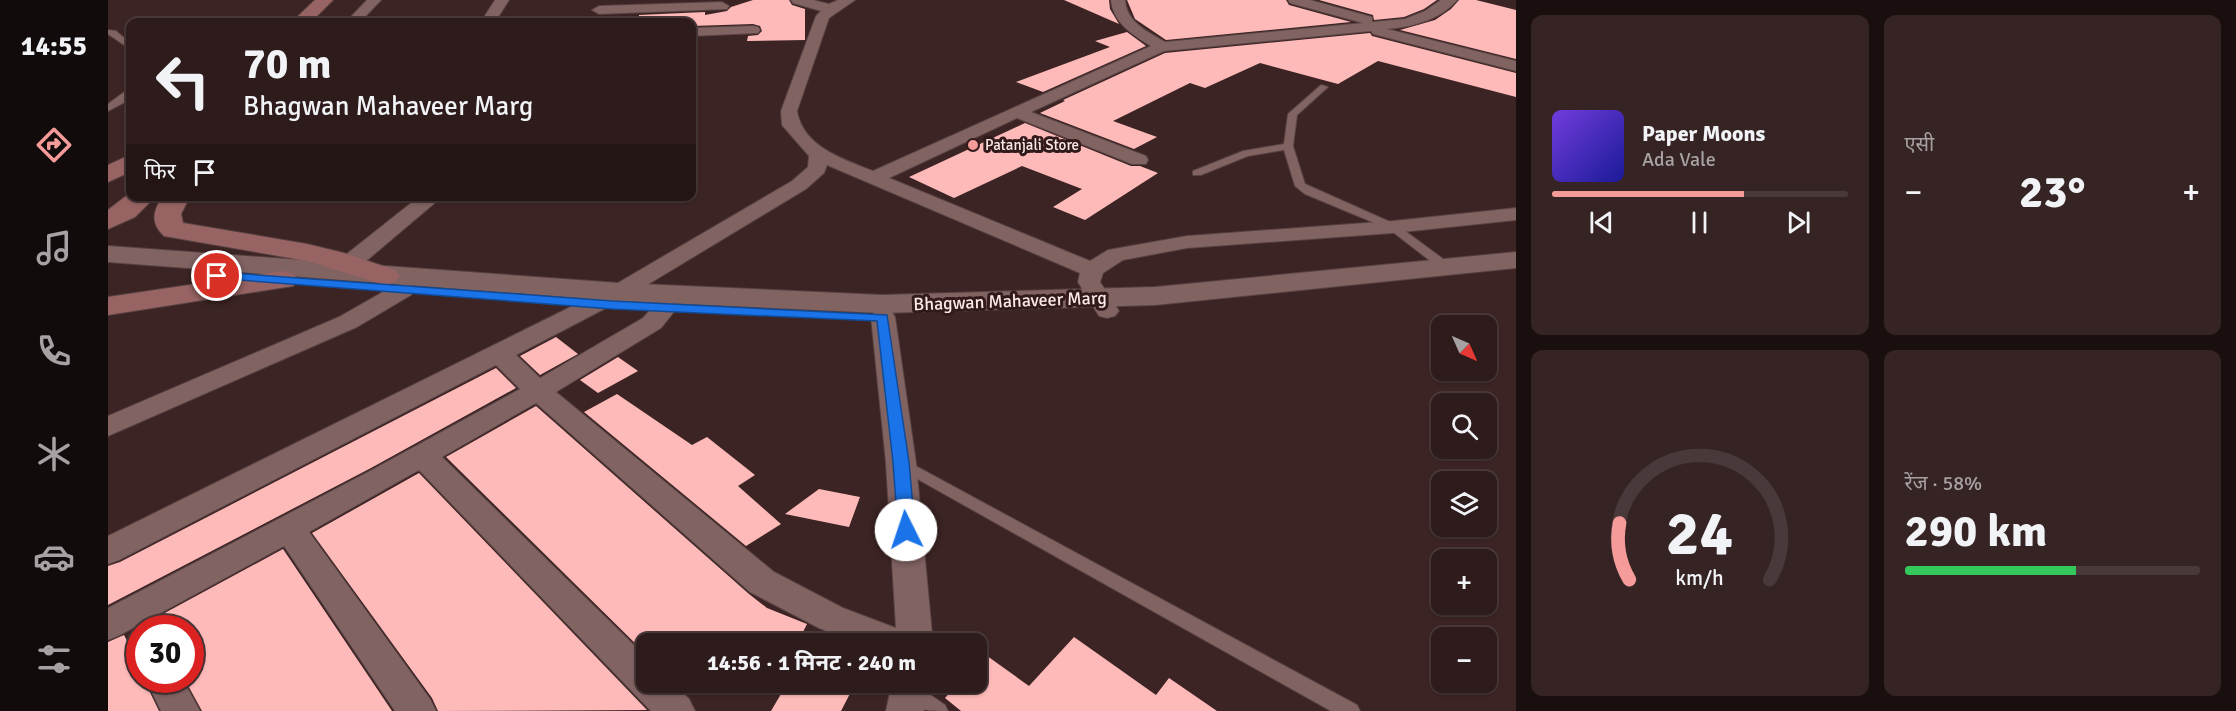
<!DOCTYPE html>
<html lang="hi">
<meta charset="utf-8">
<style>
:root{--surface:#2e1b1b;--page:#362424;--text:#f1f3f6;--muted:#a7a1a3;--line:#49393a;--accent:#f59b9a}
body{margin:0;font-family:Signika,"Noto Sans Devanagari",sans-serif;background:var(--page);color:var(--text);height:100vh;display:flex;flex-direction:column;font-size:22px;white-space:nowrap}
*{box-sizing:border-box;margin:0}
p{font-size:20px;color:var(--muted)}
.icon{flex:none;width:33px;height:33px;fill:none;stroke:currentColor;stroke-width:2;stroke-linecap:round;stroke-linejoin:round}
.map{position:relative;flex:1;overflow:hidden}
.sheet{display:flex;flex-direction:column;gap:15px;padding:15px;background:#190f0f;width:720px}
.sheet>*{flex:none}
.guide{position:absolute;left:18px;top:18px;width:570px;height:183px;border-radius:12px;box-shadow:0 2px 4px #0004,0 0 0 2px var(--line);background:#2e1b1b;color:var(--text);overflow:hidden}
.needle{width:39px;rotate:135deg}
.buttons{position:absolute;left:1323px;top:315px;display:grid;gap:12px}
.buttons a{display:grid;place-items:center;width:66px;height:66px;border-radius:12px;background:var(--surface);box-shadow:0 2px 4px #0004,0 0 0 2px var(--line);font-size:30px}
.speed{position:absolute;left:18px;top:615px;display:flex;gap:12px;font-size:30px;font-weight:700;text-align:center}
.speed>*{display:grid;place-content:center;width:78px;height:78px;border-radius:50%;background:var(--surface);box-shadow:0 2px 4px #0004,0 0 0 2px var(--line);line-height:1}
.speed .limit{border:9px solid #d22;background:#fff;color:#111}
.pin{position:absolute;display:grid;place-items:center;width:51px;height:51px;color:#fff;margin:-26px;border:3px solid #fff;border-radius:50%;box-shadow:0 2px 6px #0007}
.me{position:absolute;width:66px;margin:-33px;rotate:356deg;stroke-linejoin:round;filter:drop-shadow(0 0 4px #0008)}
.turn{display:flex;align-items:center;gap:21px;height:126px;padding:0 18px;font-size:27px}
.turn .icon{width:78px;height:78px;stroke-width:2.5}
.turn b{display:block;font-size:42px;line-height:51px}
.then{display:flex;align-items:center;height:57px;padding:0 18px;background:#0003;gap:12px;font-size:22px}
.big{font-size:45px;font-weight:700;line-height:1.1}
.sheet .card{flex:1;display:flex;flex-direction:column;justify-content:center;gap:9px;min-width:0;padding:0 21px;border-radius:12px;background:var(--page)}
.sheet .dial{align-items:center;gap:0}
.dial svg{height:156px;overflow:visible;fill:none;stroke:var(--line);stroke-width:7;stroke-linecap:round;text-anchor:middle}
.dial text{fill:var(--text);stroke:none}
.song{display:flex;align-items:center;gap:18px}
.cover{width:72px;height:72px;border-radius:9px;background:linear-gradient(135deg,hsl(260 70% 55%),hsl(240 70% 35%))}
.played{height:6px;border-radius:3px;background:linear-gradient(90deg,var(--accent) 65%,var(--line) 65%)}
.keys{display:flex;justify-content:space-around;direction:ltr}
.heat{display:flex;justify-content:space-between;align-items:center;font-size:33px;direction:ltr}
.charge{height:9px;border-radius:4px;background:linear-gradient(90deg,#34c759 58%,var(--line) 0)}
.sheet .tiles{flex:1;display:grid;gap:15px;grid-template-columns:repeat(2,1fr)}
.trip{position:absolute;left:528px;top:633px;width:351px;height:60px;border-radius:12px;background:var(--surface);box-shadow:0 2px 4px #0004,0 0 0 2px var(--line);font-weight:700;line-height:60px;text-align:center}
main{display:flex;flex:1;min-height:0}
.tabs{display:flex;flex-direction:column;width:108px;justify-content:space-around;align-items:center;background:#120b0b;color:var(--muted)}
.tabs .icon{width:42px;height:42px}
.tabs .on{color:var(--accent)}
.tabs b{font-size:27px;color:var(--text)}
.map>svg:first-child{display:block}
.building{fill:#fdbab9}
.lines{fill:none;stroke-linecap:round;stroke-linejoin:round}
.service-casing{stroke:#574242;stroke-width:2}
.minor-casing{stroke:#574242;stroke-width:2}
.tertiary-casing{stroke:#574242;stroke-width:2}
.secondary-casing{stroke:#574242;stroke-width:2}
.service{fill:#816362;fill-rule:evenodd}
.minor{fill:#816362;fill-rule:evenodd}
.tertiary{fill:#816362;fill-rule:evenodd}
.secondary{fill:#986363;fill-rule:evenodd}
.route{fill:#1a73e8;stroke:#114b97;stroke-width:1.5}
.poi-dot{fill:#f59b9a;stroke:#331a1a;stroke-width:2}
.labels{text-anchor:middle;stroke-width:6;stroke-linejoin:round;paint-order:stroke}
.far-poi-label{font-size:15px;fill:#fbe9e8;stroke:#331a1a;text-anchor:start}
.street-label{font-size:18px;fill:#fbe9e8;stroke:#331a1a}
</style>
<main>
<nav class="tabs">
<b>14:55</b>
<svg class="icon on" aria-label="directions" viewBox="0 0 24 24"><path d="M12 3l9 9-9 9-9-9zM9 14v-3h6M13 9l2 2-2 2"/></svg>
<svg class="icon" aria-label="music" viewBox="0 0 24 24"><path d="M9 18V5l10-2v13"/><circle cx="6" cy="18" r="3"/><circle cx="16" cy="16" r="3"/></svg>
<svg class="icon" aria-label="phone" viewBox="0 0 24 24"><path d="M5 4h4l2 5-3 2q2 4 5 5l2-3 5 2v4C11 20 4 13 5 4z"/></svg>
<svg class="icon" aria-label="climate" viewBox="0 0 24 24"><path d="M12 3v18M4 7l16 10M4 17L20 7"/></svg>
<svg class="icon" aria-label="car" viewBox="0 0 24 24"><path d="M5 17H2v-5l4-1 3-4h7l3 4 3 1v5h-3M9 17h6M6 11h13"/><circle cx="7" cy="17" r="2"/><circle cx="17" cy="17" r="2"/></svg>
<svg class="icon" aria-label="filters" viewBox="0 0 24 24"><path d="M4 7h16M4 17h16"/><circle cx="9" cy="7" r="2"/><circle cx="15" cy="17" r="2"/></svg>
</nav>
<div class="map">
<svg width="1408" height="711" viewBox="0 0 1408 711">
<rect width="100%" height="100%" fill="#3d2424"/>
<path class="building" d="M645,0h36l3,5 13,4v31l-58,1 1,-5 10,-1 4,-4 -2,-5 -7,-2 -61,2v-4h-54l1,-7 66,-3v3l22,-4 4,-4z
M956,0h45l1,9 9,15z
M1019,0h159l3,5 62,17 -185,18 -31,-21z
M1211,0h118l-13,9 -20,8 -30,3 -1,-5z
M1351,0h17l40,10v49l-116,-29 35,-10 16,-11z
M1019,32l19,14 -103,46 -27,-10 94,-35 -15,-6z
M1262,33l2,3 144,37v24l-138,-36 -40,23 -78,-21 -55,25 -15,-5 -77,38 44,16 -23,12 -94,-36 25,-12 -2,-1 102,-47z
M917,123l106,43h9l18,7 -73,47 -32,-13 29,-18 -60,-23 -68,32 -45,-21z
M448,337l22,17 -38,21 -20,-19z
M510,357l20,14 -40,22 -18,-13z
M388,368l20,20 -145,80 -263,137v-39l12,-4z
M509,394l75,51 15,-8 48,38 -17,11 43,38 -35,22 -162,-134z
M428,406l213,188 18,14 40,16 -10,20h-151v10l-200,-197z
M311,473l228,237 -209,1 -6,-13 -120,-165z
M711,489l41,8 -11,30 -64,-13z
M175,549l109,162h-190l-17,-31h5v-52h-53z
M16,635l16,31v14h4l15,31h-51v-69z
M966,637l82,58 13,-17 48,33h-256l-16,-13 14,-16h17v-34l53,38z
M680,682h68l-15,29h-70z"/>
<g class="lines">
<g class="service-casing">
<path id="service" d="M0,30l8,1 14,12v6l-22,-15z
M1213,85l7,2 -31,28 -4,31 12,38 92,41 53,39 2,3 -2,3h-8l-53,-41 -84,-35 -10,-8 -11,-36 -36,6 -47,19h-8v-4l50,-20 41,-7 4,-30z
M19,90h3v6l-5,6 -17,9v-7z
M793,458l456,247 3,6h-29l-435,-244 -3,-4 3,-4z
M804,682l33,23 3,6c-20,0 -37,0 -47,-20l3,-6z"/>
</g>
<g class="minor-casing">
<path id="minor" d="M259,0h14l-21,22h-14z
M387,0h14l-14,22h-14z
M683,0h22l16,4 9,-4h17l-26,18 -32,93c6,36 46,48 76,60l278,-125c-18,-11 -38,-23 -40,-46h14c2,23 22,31 40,42l198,-19 -73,-20 -2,-3h22l62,17v5l33,-3 20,-8 16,-11h16c-17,20 -45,27 -70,29l129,32v10l-143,-37 -2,-3 -207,20 -133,61 115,44 2,4 -2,4h-14l-115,-46 -128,60 201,83 18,-11 79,-14 206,-15 123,-13v12l-123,13 -206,15 -64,12 -20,13 -3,9 19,29 -4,5 -8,2 -8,-2 -21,-34 2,-9 -253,-108 -3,8 -18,16 -179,108 -111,58 24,23 103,-60c10,-11 15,-19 30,-15l4,5 -16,20 -105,64 218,180 69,36 53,20 -10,-165 -15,-146 3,-5 9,-2 9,2 3,5 21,146 17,181h-76l-38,-16 -69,-36 -214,-189 -94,54 204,200v25h27l16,17 6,12h-44l-232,-241 -110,62 121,167 6,12h-41l-111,-165 -164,89 -12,5v-32l264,-138 148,-81 -24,-24 -377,195 -11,4v-28l503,-249 181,-106 16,-14 1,-11 -27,-31 -1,-14 35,-95 5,-5 -28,-8z
M614,2l7,4 -2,3 -128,5 -7,-4 7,-4z
M645,26l5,1 2,3 -2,3 -66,3v-8z
M312,196h23l-84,71 -8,2 -8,-2 -3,-5 3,-5z
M295,283l8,2 4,5 -4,5 -54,32 -249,109v-20l231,-99 56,-32z
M38,680h37l17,31h-39z
M784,682h37l-5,29h-38z"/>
</g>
<g class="tertiary-casing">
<path id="tertiary" d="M0,246l511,37 263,12 273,-8 361,-35v16l-361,37 -273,8 -263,-12 -511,-39z"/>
</g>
<g class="secondary-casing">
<path id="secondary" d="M207,0h18l-22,22h-19z
M22,155v17l-22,10v-17z
M22,193v3h26l-21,21 -27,12v-19z
M55,196h27l-9,18 2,9 124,21 37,9 51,17 5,6 -5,6 -10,3 -78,-24 -143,-25c-14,-13 -11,-25 -1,-40z
M175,271l10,3 5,6 -5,6 -185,29v-18z"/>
</g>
<use href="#service" class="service"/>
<use href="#minor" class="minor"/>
<use href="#tertiary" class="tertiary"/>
<use href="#secondary" class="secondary"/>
</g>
<path class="route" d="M109,272l395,29 275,14 22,147 6,68 -3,5 -6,2 -6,-2 -2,-5 -5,-68 -16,-141 -265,-12 -399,-31 -2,-2z"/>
<circle class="poi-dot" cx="865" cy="145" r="6"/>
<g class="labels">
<g class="far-poi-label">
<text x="877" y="150">Patanjali Store</text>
</g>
<g class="street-label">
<text transform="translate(902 301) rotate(-2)" y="6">Bhagwan Mahaveer Marg</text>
</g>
</g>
</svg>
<div class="buttons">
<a><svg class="needle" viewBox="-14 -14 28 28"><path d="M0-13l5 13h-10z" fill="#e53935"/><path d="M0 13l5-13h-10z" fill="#a7a1a3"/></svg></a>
<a><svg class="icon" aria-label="search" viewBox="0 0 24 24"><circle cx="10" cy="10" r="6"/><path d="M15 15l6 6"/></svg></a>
<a><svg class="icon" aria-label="layers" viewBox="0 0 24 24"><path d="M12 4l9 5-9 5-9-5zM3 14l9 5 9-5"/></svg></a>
<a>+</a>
<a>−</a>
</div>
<div class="speed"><div class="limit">30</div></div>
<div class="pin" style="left:109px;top:276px;background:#d93025"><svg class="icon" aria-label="arrive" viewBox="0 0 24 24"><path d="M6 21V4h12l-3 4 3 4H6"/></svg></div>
<svg class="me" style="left:798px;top:530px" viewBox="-20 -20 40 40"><circle r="19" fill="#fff"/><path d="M0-13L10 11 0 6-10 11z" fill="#1a73e8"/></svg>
<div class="trip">14:56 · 1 मिनट · 240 m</div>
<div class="guide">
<div class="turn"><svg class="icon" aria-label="left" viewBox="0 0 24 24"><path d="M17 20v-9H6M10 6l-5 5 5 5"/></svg><div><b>70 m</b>Bhagwan Mahaveer Marg</div></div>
<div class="then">फिर<svg class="icon" aria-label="arrive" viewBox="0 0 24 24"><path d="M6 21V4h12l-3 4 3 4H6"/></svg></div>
</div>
</div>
<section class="sheet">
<div class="tiles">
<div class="card">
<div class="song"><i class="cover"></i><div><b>Paper Moons</b><p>Ada Vale</p></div></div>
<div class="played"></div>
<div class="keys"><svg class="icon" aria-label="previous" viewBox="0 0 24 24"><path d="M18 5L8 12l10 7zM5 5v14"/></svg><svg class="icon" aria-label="pause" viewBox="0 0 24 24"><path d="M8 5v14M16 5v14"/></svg><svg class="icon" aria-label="next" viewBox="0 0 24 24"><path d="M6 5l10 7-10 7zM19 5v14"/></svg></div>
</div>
<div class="card"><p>एसी</p>
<div class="heat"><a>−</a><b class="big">23°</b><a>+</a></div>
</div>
<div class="card dial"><svg viewBox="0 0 100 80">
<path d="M14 69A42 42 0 1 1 86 69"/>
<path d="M14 69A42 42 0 0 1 9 40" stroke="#f59b9a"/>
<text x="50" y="56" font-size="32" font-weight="700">24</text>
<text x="50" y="72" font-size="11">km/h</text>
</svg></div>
<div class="card"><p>रेंज · 58%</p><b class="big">290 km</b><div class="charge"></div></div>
</div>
</section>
</main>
